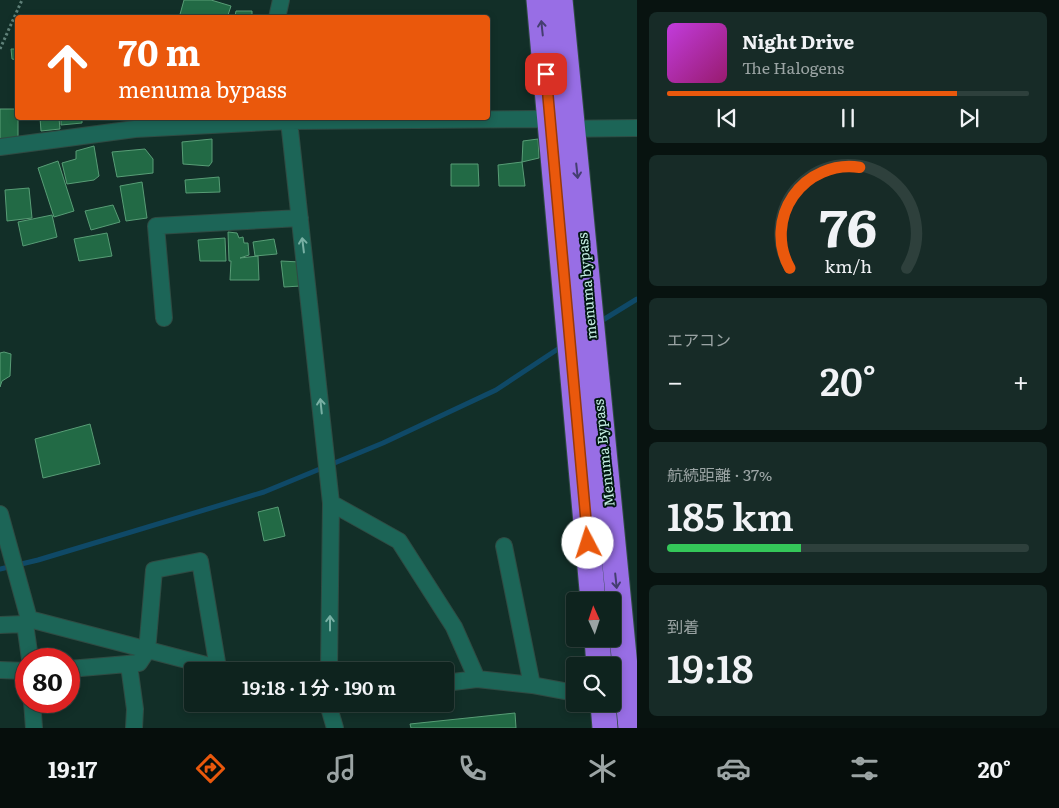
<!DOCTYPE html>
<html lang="ja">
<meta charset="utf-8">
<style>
:root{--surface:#0e231e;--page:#172b27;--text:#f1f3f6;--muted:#9ba4a4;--line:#2e403c;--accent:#ea580c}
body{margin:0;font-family:Literata,"Noto Sans JP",serif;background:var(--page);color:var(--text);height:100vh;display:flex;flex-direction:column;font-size:19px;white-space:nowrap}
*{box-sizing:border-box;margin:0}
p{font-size:16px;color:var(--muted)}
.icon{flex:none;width:28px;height:28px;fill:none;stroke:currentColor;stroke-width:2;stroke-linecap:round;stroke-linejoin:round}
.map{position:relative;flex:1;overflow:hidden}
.panel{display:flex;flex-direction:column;gap:12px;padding:12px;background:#081310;width:422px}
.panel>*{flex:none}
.hud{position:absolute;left:15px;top:15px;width:475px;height:105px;border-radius:5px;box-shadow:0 2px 8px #0003,0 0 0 1px var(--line);background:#ea580c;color:#fff;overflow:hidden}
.needle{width:32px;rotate:357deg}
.buttons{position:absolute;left:566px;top:592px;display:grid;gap:10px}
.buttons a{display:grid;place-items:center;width:55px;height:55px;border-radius:5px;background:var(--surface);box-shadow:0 2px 8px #0003,0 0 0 1px var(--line);font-size:25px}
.speed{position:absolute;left:15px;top:648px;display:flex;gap:10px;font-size:25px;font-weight:700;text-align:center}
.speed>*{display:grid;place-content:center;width:65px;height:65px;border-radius:50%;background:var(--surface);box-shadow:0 2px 8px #0003,0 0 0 1px var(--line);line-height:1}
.speed .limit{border:8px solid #d22;background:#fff;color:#111}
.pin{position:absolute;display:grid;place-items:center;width:42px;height:42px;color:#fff;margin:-21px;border-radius:10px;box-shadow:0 2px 8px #0006}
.me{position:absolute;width:55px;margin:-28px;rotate:355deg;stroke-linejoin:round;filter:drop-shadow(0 0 4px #0008)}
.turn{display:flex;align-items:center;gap:18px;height:105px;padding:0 20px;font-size:22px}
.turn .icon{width:65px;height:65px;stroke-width:2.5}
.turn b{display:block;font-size:35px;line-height:42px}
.big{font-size:38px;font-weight:600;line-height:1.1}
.panel .tile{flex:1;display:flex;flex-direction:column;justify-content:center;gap:8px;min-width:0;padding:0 18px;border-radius:8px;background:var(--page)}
.panel .dial{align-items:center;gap:0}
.dial svg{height:130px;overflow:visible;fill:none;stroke:var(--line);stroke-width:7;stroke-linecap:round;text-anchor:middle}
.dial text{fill:var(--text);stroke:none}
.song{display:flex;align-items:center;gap:15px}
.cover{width:60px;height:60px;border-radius:8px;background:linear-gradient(135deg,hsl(290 70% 55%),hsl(320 70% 35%))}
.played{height:5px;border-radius:2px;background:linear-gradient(90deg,var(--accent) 80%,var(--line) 80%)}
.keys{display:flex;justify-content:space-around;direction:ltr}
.heat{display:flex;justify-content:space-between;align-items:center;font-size:28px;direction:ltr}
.charge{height:8px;border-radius:4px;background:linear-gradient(90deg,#34c759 37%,var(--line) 0)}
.trip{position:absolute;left:184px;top:662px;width:270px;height:50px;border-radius:5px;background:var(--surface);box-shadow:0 2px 8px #0003,0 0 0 1px var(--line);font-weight:600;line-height:50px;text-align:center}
.menu{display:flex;height:80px;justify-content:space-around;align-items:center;background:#060e0c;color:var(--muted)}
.menu .icon{width:35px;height:35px}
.menu .active{color:var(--accent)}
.menu b{font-size:22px;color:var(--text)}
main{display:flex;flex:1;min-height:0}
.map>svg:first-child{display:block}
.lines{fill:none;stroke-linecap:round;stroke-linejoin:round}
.stream{stroke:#0f4967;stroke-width:5}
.building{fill:#226a45;stroke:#589d76}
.minor-casing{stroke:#2f4b43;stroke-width:18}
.highway-casing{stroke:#2f4b43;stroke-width:27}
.path{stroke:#5f8179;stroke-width:3;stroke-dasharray:2.5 2.5;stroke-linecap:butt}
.minor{stroke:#1c6557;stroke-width:16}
.highway{stroke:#986ee5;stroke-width:25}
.oneway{stroke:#443e70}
.oneway2{stroke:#78b0a4}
.route-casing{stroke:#983908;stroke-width:12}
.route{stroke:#ea580c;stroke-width:9}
.labels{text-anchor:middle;stroke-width:4;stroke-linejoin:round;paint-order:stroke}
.street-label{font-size:14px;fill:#c4eee3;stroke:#001711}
</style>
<main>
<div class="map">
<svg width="637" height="728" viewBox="0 0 637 728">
<rect width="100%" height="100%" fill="#122f28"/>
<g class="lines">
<path class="stream" d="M598,323l39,-24
M0,569l38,-9 226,-68 119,-49 113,-53 68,-45"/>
</g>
<path class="building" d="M184,0h27l20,6 -4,12h-48z
M236,11h16v7l-17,-2z
M11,49h7v11l-6,-1z
M0,109h18v35l-18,-2z
M40,118h19l1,11 -19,2z
M61,118h21v5l-21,2z
M212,139v23l-3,4 -26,-2 -1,-22z
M538,139l1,19 -17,4 1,-21z
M94,146l5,30 -5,4 -27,4 -5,-21 14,-4v-8z
M145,149l8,10v14l-36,4 -5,-25z
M58,161l16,50 -20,6 -16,-49z
M522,162l3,24h-26l-1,-21z
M451,164h27l1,22h-28z
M219,177l1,15 -34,1 -1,-13z
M142,182l5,36 -21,3 -6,-35z
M29,188l3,30 -25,3 -2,-31z
M113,205l7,17 -29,8 -6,-19z
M52,215l5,22 -34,9 -5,-24z
M228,232l9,1 2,5 4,-1 1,6h4l1,12 -9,3 18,-2 1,24h-29l1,-19h-2z
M107,233l5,23 -33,5 -5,-22z
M225,238l1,23h-26l-2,-21z
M274,239l3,15 -22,2 -2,-14z
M281,261l19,1 1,24 -17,1z
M4,352l7,2 -1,22 -8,5 -2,6v-34z
M90,424l10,40 -57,14 -8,-39z
M278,507l7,29 -21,5 -6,-29z
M515,713l1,15h-105l-1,-4z"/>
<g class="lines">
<g class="minor-casing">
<path id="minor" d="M277,18l4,-18
M289,121l42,382 -2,168
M0,147l135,-18 154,-8 251,-2 12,10 85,-1
M164,318l-8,-92 144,-8
M331,503l68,38 55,86 23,52
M0,514l29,105
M504,546l28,139
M29,619l200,52
M29,619l-4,5 5,35
M0,625l25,-1
M129,665l6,44 -1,19
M69,669l70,-6 8,-12 7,-81 46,-9 18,107
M0,670l26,1
M445,683l32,-4 55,6 43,8
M32,701l2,27
M328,704l7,24"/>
</g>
<g class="highway-casing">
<path id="highway" d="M539,0l54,601
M560,0l71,728
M597,639l2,27
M603,704l2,24"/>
</g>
<path class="path" d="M0,49l22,-49"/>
<use href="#minor" class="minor"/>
<use href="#highway" class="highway"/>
</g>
<defs><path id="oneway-shaft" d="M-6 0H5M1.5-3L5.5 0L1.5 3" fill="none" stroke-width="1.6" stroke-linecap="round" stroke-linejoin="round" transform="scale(1.25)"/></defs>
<g class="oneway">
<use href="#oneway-shaft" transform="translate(542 28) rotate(-96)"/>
<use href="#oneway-shaft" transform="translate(577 171) rotate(84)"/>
<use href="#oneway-shaft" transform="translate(616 581) rotate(84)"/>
</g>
<g class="oneway2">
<use href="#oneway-shaft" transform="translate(303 245) rotate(-97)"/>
<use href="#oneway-shaft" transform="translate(321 406) rotate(-96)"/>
<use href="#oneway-shaft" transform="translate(330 623) rotate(-90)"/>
</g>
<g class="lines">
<g class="route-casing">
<path id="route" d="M546,74l42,469"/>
</g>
<use href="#route" class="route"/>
</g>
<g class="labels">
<g class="street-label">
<text transform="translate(587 286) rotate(-95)" y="5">menuma bypass</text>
<text transform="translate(604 453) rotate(-96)" y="5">Menuma Bypass</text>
</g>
</g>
</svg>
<div class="buttons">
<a><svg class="needle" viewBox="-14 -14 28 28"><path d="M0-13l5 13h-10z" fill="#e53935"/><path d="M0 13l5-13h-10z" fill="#9ba4a4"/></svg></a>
<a><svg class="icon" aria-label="search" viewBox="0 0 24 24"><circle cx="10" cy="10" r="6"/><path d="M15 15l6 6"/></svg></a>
</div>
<div class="speed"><div class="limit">80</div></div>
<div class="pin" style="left:546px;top:74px;background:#d93025"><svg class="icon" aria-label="arrive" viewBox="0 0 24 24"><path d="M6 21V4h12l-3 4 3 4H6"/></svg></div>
<svg class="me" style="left:588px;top:543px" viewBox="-20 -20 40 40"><circle r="19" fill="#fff"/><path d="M0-13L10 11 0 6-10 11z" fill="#ea580c"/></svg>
<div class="trip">19:18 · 1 分 · 190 m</div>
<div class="hud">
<div class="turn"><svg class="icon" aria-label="ahead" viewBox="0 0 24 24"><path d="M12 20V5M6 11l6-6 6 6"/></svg><div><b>70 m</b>menuma bypass</div></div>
</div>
</div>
<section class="panel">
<div class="tile">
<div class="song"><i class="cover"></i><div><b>Night Drive</b><p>The Halogens</p></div></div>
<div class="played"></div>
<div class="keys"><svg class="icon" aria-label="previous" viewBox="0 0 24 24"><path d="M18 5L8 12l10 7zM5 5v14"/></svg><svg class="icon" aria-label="pause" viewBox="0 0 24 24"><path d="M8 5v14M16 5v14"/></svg><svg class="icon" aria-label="next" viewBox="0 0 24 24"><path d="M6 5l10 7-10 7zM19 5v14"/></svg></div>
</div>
<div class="tile dial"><svg viewBox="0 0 100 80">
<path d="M14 69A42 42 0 1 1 86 69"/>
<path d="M14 69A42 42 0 0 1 57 7" stroke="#ea580c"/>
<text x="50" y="56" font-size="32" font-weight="700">76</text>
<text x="50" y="72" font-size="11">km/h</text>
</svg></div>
<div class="tile"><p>エアコン</p>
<div class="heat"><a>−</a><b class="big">20°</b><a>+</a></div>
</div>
<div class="tile"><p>航続距離 · 37%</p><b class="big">185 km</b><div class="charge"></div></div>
<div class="tile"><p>到着</p><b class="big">19:18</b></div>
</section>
</main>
<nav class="menu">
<b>19:17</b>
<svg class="icon active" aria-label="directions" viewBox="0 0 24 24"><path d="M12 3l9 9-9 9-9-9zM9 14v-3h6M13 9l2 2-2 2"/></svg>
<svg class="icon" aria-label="music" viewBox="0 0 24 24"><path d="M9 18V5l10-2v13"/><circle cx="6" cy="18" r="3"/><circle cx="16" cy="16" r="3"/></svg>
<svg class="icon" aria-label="phone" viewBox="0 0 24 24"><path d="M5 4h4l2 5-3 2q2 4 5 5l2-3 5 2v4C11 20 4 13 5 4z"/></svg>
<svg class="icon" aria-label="climate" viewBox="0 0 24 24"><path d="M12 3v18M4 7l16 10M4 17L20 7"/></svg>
<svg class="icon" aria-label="car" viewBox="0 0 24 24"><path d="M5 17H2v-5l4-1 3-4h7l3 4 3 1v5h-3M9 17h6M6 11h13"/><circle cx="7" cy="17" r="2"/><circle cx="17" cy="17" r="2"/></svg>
<svg class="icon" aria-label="filters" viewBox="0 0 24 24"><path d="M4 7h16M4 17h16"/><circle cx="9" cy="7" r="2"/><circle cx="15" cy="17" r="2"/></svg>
<b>20°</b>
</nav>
